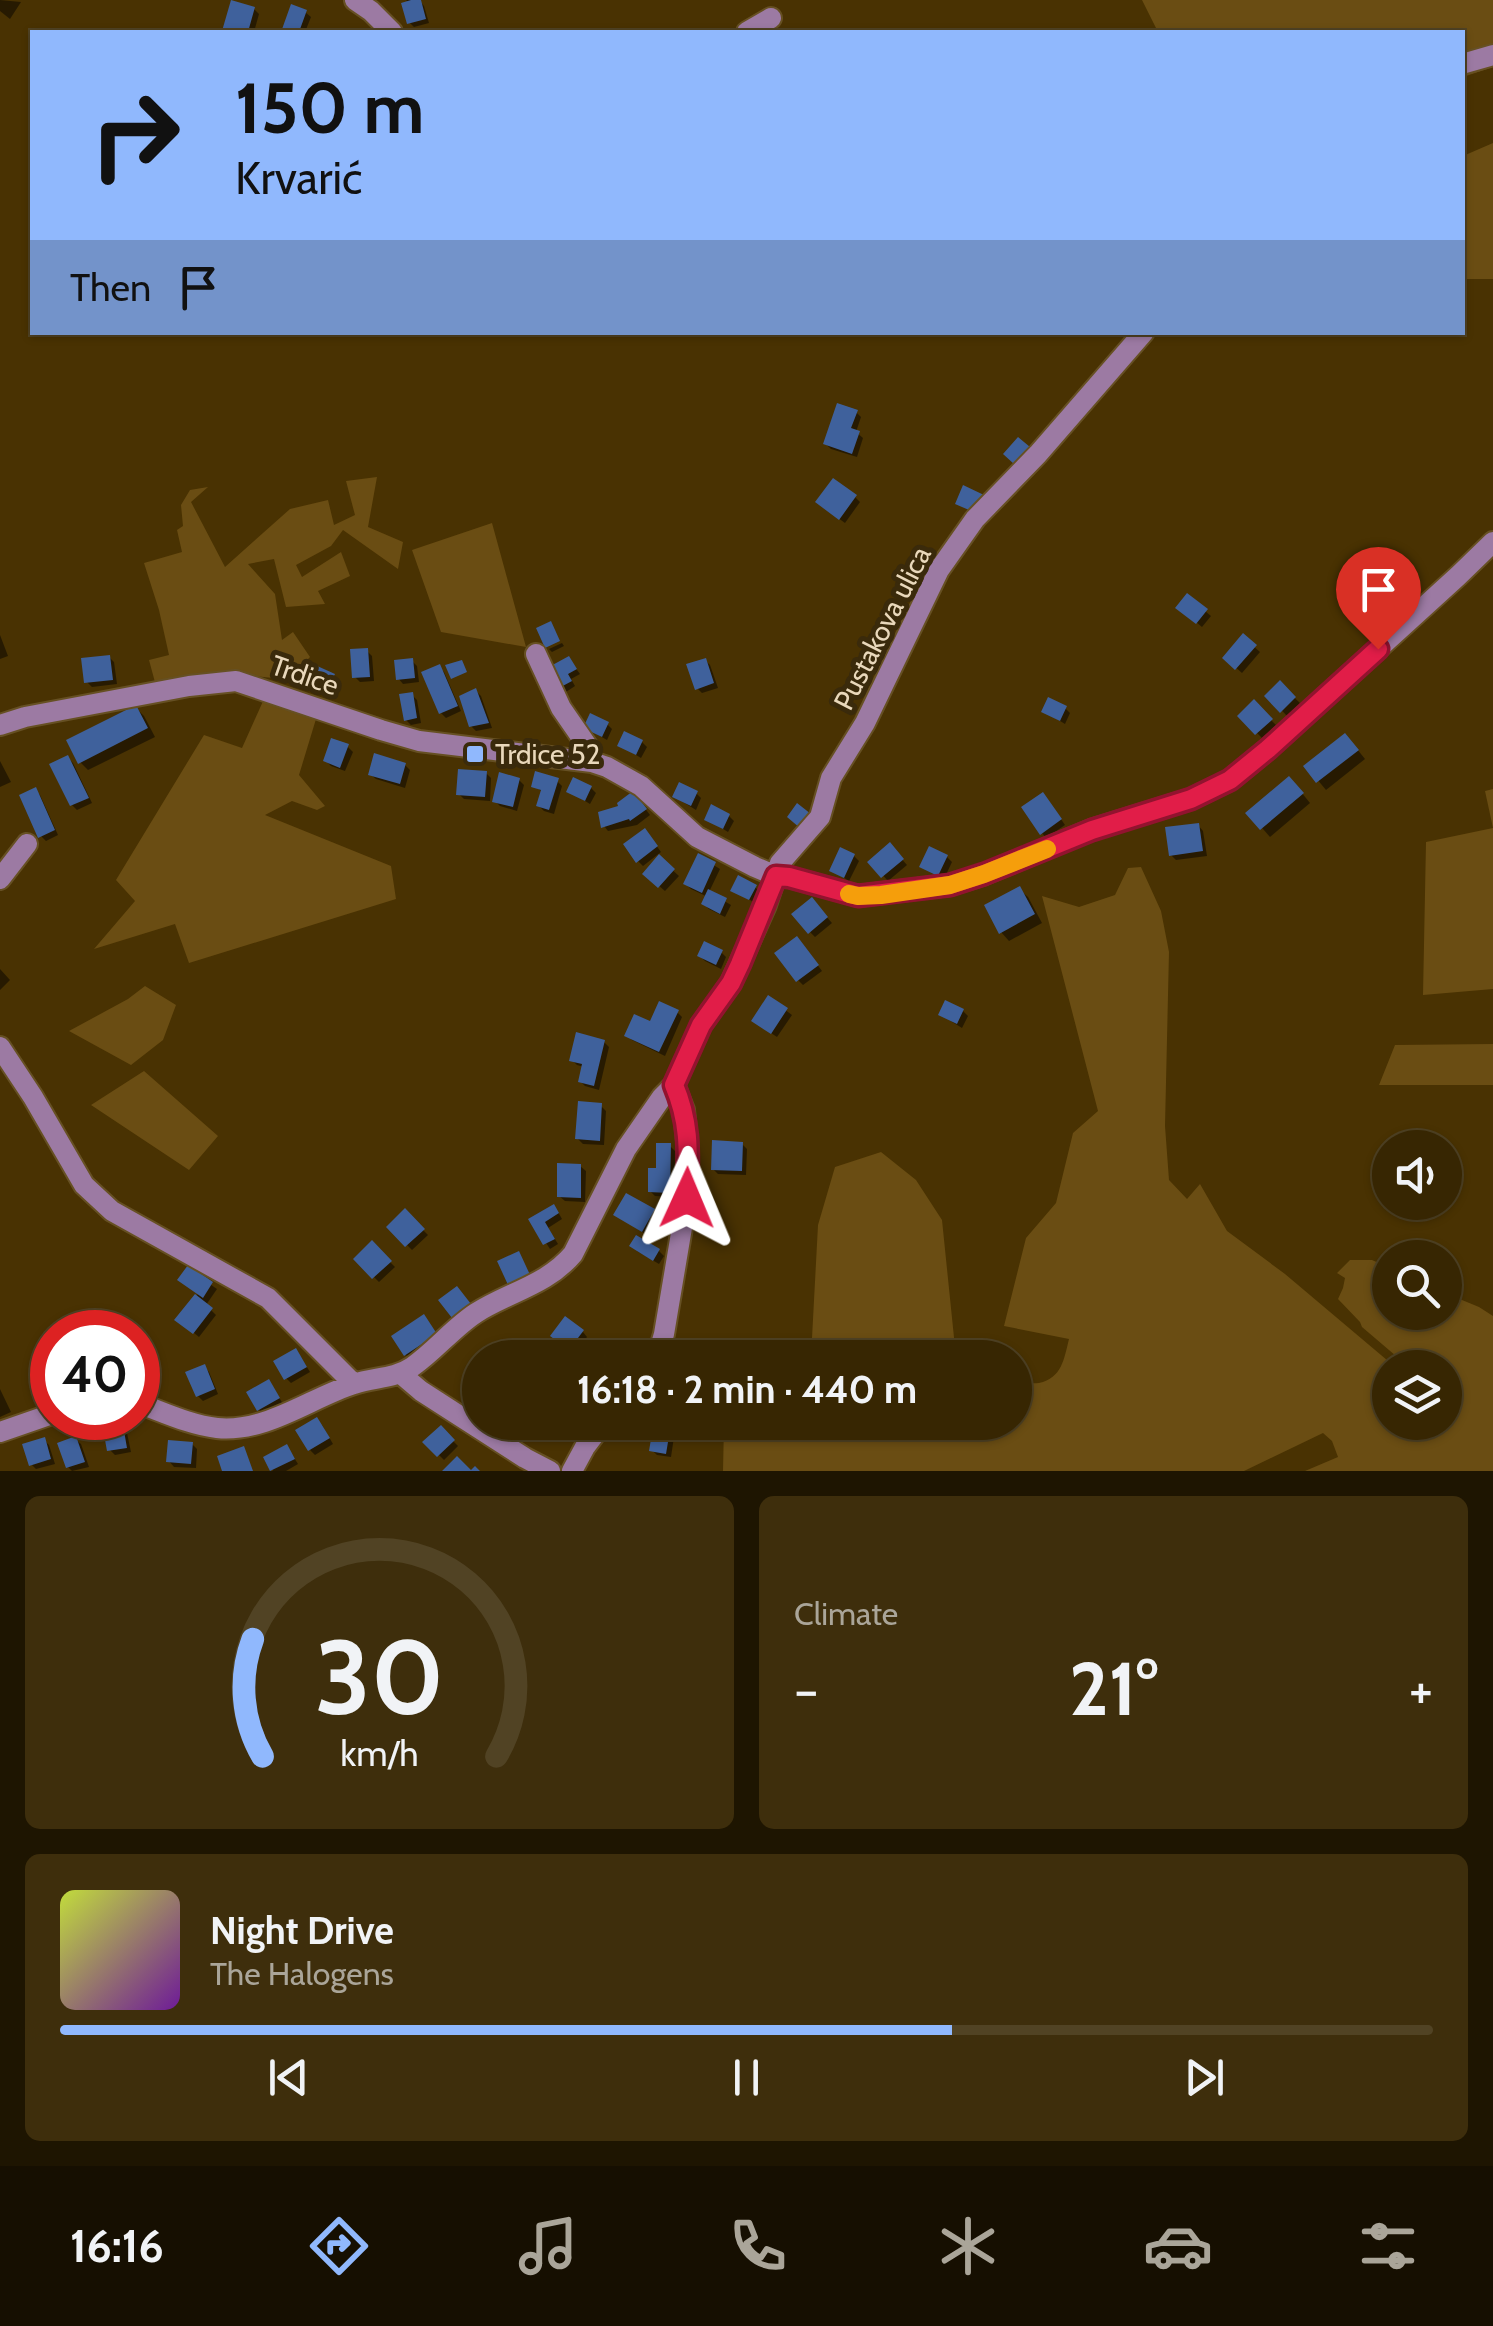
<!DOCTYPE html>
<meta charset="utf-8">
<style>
:root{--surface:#372602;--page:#3e2e0c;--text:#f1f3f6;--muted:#aaa599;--line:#514324;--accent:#90b8fd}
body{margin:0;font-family:Cabin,sans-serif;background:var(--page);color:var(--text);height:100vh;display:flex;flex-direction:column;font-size:38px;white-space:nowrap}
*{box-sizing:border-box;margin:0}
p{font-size:32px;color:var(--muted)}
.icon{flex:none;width:55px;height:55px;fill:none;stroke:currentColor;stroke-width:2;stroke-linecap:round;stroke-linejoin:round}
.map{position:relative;height:1471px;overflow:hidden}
.drawer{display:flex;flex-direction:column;gap:25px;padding:25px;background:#1e1501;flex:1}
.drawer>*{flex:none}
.guide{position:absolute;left:30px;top:30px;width:1435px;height:305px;border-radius:0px;box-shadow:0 2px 8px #0004,0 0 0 2px var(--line);background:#90b8fd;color:#111;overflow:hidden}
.fabs{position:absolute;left:1372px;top:1130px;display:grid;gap:20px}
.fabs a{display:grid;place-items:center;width:90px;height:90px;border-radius:50%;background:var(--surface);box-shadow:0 2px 8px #0004,0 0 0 2px var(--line);font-size:50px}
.speed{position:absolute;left:30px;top:1310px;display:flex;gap:20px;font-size:50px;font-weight:700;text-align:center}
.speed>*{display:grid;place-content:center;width:130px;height:130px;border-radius:50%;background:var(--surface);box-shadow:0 2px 8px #0004,0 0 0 2px var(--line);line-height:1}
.speed .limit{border:15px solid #d22;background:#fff;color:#111}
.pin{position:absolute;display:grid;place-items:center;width:85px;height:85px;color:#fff;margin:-102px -42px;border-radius:50% 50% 50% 0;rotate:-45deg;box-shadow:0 0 10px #0007}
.pin .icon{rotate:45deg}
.me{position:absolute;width:110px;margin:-55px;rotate:1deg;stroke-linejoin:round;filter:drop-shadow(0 0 8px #0008)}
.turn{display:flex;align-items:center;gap:35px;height:210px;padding:0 40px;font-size:45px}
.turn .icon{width:130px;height:130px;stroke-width:2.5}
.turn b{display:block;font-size:70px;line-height:85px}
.then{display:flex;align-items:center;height:95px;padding:0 40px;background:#0003;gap:20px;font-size:38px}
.big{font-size:75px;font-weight:800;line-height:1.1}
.drawer .card{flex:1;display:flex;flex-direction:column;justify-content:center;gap:15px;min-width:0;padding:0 35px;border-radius:15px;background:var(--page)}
.drawer .dial{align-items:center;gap:0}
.dial svg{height:260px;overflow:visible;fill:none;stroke:var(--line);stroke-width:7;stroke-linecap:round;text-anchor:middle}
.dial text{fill:var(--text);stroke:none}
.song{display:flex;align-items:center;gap:30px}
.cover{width:120px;height:120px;border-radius:15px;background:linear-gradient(135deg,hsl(70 70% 55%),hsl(280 70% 35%))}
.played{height:10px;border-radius:5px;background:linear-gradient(90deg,var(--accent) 65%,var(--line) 65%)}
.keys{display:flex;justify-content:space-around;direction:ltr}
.heat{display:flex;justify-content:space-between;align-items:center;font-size:55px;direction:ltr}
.drawer .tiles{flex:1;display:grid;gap:25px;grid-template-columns:1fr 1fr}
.card:last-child{grid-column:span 2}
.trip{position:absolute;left:462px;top:1340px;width:570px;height:100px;border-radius:50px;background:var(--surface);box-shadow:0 2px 8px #0004,0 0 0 2px var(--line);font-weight:800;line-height:100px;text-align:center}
.dock{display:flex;height:160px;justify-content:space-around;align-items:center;background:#160f01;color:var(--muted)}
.dock .icon{width:70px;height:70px}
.dock .selected{color:var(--accent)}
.dock b{font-size:45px;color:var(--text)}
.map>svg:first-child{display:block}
.green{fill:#6a4d13;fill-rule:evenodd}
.shadow{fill:#0007}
.building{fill:#3f619c}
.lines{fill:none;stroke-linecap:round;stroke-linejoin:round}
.minor-casing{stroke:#665023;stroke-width:24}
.minor{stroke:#9c7aa3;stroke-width:20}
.route-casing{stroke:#92132f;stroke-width:25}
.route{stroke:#e11d48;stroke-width:18}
.slow{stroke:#f59e0b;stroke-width:18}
.poi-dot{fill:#90b8fd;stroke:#3a2a0b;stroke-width:4}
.labels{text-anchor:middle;stroke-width:10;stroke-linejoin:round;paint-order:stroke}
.street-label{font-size:28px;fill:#e9d8bb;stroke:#3a2a0b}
.poi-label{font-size:28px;fill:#e9d8bb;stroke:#3a2a0b;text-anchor:start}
</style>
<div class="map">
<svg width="1493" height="1471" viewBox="0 0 1493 1471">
<rect width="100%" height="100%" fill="#493202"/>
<path class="green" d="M1142,0h351v67l-30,10 -1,-45h-304z
M1493,143v136h-30v-123z
M377,477l-9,50 35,15 -5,27 -55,-39 -12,16 -35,19 6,12 39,-25 9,24 -32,15 7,13 -39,3 -12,-48 -26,5 27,30 7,46 11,-8 17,25 -19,20 -8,-11 -10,12 -20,-2 -97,10 -7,-26 20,-5 -10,-45 -15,-47 38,-11 -5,-22 6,-4 -2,-21 9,-15 18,-3 -17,15 34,65 65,-58 38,-9 6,25 21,-10 -9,-34z
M492,523l34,124 -85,-15 -29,-82z
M264,699l52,20 -17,56 26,31 -8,4 -25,-9 -27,14 126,51 5,33 -207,64 -14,-39 -81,25 41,-48 -19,-21 88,-145 38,13z
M1493,789v200l-70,6 3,-153 67,-14 -8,-37z
M1141,867l20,44 8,41 -4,174 4,54 18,19 13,-15 27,47 58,43 109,92 9,-4 -41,-35 -2,-5 -22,-23 5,-11 2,-10 -8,-5 13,-13h22l18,8v44h55v-19l34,14 14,9v155h-188l33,-14 -6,-16 -9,-8 -79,38h-521l1,-47 70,10 4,-11 217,-1v-38c8,-2 15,0 24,-1 23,-5 25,-24 30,-44l-65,-13 22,-88 30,-35 17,-70 25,-22 -56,-215 37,11 36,-12 13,-27zM1390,1368h55v54h-55z
M145,986l31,19 -13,35 -32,25 -62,-34 59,-32z
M1493,1044v41h-114l16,-40z
M144,1071l74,65 -29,34 -98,-65z
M881,1152l35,28 26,40 14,137h-145l7,-132 17,-58z"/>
<path class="shadow" d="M0,0l21,2 -11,17 -10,-8z
M406,0h13l5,6 5,17 -15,4 -5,-5v-19z
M254,9l5,5 -5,18h-27l-2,-2z
M305,12l6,5 -6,15h-21z
M856,412l5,5 -5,15 7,6 -6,19 -26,-8 -5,-5z
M855,497l5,5 -15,21 -22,-16z
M1400,565l16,24 -21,15 -5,-5z
M1187,596l24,20 -9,11 -18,-15z
M0,635l8,21 -8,3z
M1243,637l17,15 -18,21 -17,-15z
M562,643l2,3 -12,6 -3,-3z
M367,651l5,5 2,25 -14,1 -5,-5z
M109,657l5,5 3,22 -25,3 -5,-5z
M569,659l11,15 -9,5 4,7 -9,6 -5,-5z
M705,660l5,5 8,23 -16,5 -5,-5z
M412,661l5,5 2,16 -16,2 -5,-6z
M439,667l5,5 17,39 -15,7 -5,-5z
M333,676l5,5 -8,17 -22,-13z
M1280,684l20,19 -13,13 -19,-20z
M476,691l5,5 11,32 -16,3 -5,-5z
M412,695l5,5 4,23 -10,2 -5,-5z
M1254,703l22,22 -14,13 -22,-22z
M136,708l8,8 11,21 -67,33 -8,-8z
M1065,708l5,5 -5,11 -21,-13z
M607,724l5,5 -5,11 -21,-12z
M642,742l5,5 -6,11 -21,-13z
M1353,744l12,15 -39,31 -19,-23z
M348,747l5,5 -8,19 -14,-5 -5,-5z
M68,758l5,5 19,40 -15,7 -5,-5z
M0,761l11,21 -11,5z
M405,765l5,5 -5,18 -29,-9 -6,-5z
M486,773l5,5 -1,23 -26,-2 -5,-5z
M519,780l5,5 -7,26 -17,-5 -5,-5z
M557,781l5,5 -8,28 -10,-3 -5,-5 4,-14 -9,-6z
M1297,787l13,16 -40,34 -21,-24z
M591,788l5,5 -6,11 -21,-13z
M35,790l5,5 18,40 -12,6 -5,-5z
M696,793l5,5 -5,12 -21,-13z
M638,799l12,16 -13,10 -29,6 -4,-5z
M1048,800l17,25 -19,13 -4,-5z
M729,816l5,5 -6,11 -21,-13z
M1198,825l5,6 4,25 -31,4 -5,-5z
M650,837l11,15 -18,14 -5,-5z
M890,846l17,19 -19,16 -17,-19z
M699,856l21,13 -11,23 22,13 -6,12 -16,-8 -5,-5 4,-7 -17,-8 -5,-5z
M854,856l5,5 -10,20 -17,-11z
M947,857l5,5 -8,17 -22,-13z
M659,858l20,18 -14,15 -20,-17z
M755,887l5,5 -5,11 -22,-13z
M1019,889l9,8 14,26 -33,18 -8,-9z
M816,905l16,18 -17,14 -5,-5z
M802,944l20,27 -19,14 -5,-5z
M721,952l5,5 -5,12 -16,-8 -5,-5z
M0,969l10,11 -10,10z
M769,998l23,17 -15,22 -18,-12z
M963,1011l5,5 -6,12 -21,-13z
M677,1012l5,5 -17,39 -33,-16 -5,-5z
M604,1042l5,5 -10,43 -14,-4 -5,-5 4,-14 -7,-2 -5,-5z
M601,1106l5,5 -2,34 -21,-1 -6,-6z
M742,1144l5,5 -1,26 -28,-1 -5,-5z
M670,1146l5,5 -1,46 -19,-1 -5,-5z
M580,1166l6,5 -1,31 -20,-1 -6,-5z
M653,1211l5,5 -11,19 -31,-20z
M405,1212l23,23 -16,15 -23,-23z
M558,1212l4,7 -14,9 10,16 -8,5 -19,-29z
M372,1244l23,23 -16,15 -23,-23z
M637,1251h22l5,5 -5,8z
M188,1269l29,20 -11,16 10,10 -17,22 -21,-17 20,-26z
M424,1317l16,23 -30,19 -5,-5z
M583,1332l4,5 -12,16 -17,-12z
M603,1350l11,8h-16z
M300,1356l10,16 -19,11 -5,-5z
M138,1357l4,5 9,19 -13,6z
M204,1367l5,5 9,22 -15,7 -5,-5z
M273,1387l10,17 -19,11 -5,-5z
M0,1389l11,23 -11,5z
M322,1425l11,19 -18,11 -5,-5z
M122,1428l5,5 4,19 -16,3 -5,-5z
M440,1428l18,18 -14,14 -18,-18z
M669,1432l5,5 -3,20 -14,-2 -5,-5z
M75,1439l6,5 8,23 -17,4 -4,-4z
M44,1440l5,5 6,19 -19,5 -5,-5z
M192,1444l5,5 -1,19 -22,-1 -5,-6z
M291,1453l7,11 -12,7h-13l-7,-13z"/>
<path class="building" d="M231,0l24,7 -7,25 -26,-1z
M411,0h10l5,19 -19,5 -6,-21z
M291,4l16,6 -8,22h-18z
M837,403l21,7 -7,18 9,3 -8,23 -29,-10z
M1018,437l12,10 -16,17 -11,-10z
M833,478l24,17 -18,25 -24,-18z
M963,485l21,10 -8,18 -21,-9z
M1396,557l17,27 -25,16 -18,-26z
M1187,593l21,16 -12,15 -21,-16z
M551,621l9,20 -15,7 -9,-20z
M1243,633l14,12 -22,25 -13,-12z
M368,648l2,29 -18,1 -2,-29z
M110,655l3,25 -29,3 -3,-25z
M569,656l8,13 -9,5 4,7 -13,7 -12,-20z
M413,658l2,20 -19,2 -2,-20z
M706,658l8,25 -19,7 -9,-26z
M462,660l5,12 -16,7 -6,-14z
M440,664l18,42 -19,8 -18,-42z
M315,665l20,9 -10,21 -20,-9z
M1280,680l16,17 -16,16 -16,-17z
M476,688l13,35 -20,4 -10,-31z
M413,692l4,26 -13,3 -5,-27z
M1048,697l19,9 -7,15 -19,-9z
M1254,699l19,20 -18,16 -18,-19z
M136,705l12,23 -70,36 -12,-24z
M590,713l19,9 -7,15 -19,-9z
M624,731l19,9 -7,15 -19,-9z
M1345,733l14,17 -43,33 -13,-17z
M331,738l18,6 -9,24 -17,-7z
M374,753l32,10 -6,21 -32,-9z
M68,755l21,43 -19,8 -21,-42z
M458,769l29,2 -2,26 -29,-2z
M535,771l24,7 -10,32 -13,-4 5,-16 -10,-3z
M499,772l21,6 -7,29 -21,-5z
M1289,776l15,17 -44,37 -15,-17z
M573,777l19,9 -7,15 -19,-9z
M679,782l19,9 -7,15 -19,-9z
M36,787l19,43 -17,8 -19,-43z
M633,791l14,18 -17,12 -1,-2 -28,9 -3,-16 20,-6 -1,-3z
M1043,792l19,27 -22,16 -19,-28z
M797,803l14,11 -11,14 -13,-11z
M711,804l19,10 -7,15 -19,-9z
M1199,823l4,28 -34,5 -4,-29z
M645,828l13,18 -22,17 -13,-19z
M890,842l14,17 -23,19 -14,-16z
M929,846l19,9 -10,21 -19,-9z
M840,847l15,7 -11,24 -15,-7z
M698,853l18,9 -14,31 -19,-9z
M659,854l16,15 -17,19 -16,-14z
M738,875l19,10 -8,15 -19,-9z
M1020,886l15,28 -36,20 -15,-29z
M708,889l19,9 -7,16 -19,-10z
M812,897l16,20 -20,17 -17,-20z
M797,936l22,29 -23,17 -22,-29z
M704,941l19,9 -7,15 -19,-9z
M768,995l20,13 -17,26 -20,-13z
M945,1000l19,9 -7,15 -19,-9z
M659,1001l20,9 -20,42 -35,-16 10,-22 16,7z
M576,1032l29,8 -11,46 -16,-4 4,-18 -13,-3z
M578,1101l24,2 -2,38 -25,-2z
M712,1140l31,2 -1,29 -31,-1z
M656,1143h15l-1,50 -22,-1v-24h8z
M557,1163l24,1v34l-24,-1z
M626,1193l29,16 -13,23 -29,-17z
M554,1204l5,9 -14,9 10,17 -12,6 -15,-26z
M405,1208l20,21 -20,18 -19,-20z
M636,1235l24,14 -7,12 -24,-15z
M372,1240l20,21 -20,18 -19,-20z
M519,1251l12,26 -22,10 -12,-26z
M188,1265l25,17 -10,16 -26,-18z
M457,1286l14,18 -19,14 -14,-18z
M195,1294l18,14 -20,26 -19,-14z
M424,1314l13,20 -33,22 -13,-20z
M565,1316l19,14 -15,20 -19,-14z
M670,1341l13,4 -3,13h-16z
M296,1348l11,19 -23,13 -11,-19z
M205,1364l10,25 -19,8 -11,-25z
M269,1379l11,19 -23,13 -11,-19z
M480,1382v26l-13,-12z
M317,1417l13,21 -22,13 -13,-21z
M123,1425l4,23 -20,3 -4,-22z
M441,1425l14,15 -18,17 -15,-15z
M653,1427l17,3 -4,24 -17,-3z
M76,1436l9,26 -19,6 -9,-25z
M45,1437l6,22 -22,7 -7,-22z
M168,1440l25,2 -2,22 -25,-2z
M287,1444l8,15 -25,12 -7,-14z
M244,1446l9,25h-31l-5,-15z
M457,1456l14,14 4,-4 5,5h-38z"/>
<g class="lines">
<g class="minor-casing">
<path id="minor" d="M355,0l16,11 21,21
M747,32l24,-14
M1462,64l31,-9
M536,654l25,54 29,42 2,12
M0,725l25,-8 164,-31 47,-5 145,49 38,11 173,21 15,5 34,19 56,51 58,30 21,9 13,1 69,19 92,-11 35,-11 106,-44 100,-31 39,-19 38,-31 190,-173 35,-34
M0,879l27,-35
M0,1047l33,50 51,88 28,26 156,87 86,86
M657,1358l7,-24 23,-136 1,-47 -4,-41 -10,-25
M401,1374l20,17 104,67 25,13
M138,1403c25,9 52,22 79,25 49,5 93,-30 137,-44 20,-7 40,-5 58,-17 23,-16 41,-39 64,-54 33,-21 71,-28 97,-59l53,-105 36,-52 12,-12 27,-60 30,-42 35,-78 14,-42 40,-46 11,-39 34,-55 74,-153 36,-51 63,-65 106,-122
M0,1432l52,-18
M572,1471l13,-24 19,-25"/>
</g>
<use href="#minor" class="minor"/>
</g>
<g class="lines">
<g class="route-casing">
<path id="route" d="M687,1198c1,-42 4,-73 -13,-113l27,-60 30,-42 9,-19 36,-88 13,1 69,19 92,-11 34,-11 108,-44 99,-31 39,-19 38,-31 110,-100"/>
</g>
<use href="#route" class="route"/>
<path class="slow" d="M849,894l9,2 23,-1 69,-10 34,-11 63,-25"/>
</g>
<rect class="poi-dot" x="465" y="744" width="20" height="20" rx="5"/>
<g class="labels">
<g class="street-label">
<text transform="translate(882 628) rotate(-63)" y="10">Pustakova ulica</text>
<text transform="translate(305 675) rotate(19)" y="10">Trdice</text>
</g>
<g class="poi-label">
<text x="495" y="764">Trdice 52</text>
</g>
</g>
</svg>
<div class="fabs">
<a><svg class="icon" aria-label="sound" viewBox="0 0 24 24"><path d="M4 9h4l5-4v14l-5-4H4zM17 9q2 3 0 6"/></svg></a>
<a><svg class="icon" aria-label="search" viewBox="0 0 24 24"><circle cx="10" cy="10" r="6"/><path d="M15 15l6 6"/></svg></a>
<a><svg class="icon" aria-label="layers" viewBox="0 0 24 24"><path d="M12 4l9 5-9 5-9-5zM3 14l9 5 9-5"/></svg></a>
</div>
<div class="speed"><div class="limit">40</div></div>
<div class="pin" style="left:1378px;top:649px;background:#d93025"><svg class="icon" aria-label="arrive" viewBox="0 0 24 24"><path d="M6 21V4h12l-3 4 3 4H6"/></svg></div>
<svg class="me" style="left:687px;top:1198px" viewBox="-20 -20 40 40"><path d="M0-17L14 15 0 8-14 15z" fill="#e11d48" stroke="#fff" stroke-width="4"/></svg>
<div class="trip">16:18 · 2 min · 440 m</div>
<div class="guide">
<div class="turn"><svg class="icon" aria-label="right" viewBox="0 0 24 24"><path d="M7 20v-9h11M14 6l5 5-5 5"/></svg><div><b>150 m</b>Krvarić</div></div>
<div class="then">Then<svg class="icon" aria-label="arrive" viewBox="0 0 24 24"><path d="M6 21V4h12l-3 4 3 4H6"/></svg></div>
</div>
</div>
<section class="drawer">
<div class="tiles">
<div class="card dial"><svg viewBox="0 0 100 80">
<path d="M14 69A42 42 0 1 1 86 69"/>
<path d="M14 69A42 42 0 0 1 11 33" stroke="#90b8fd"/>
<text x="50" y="56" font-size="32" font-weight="700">30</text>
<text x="50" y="72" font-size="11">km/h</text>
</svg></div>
<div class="card"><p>Climate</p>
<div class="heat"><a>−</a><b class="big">21°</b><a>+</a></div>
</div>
<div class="card">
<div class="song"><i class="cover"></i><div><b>Night Drive</b><p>The Halogens</p></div></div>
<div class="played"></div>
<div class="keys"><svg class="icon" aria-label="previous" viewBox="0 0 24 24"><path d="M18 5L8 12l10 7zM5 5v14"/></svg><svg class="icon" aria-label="pause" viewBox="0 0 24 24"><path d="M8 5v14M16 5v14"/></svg><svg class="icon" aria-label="next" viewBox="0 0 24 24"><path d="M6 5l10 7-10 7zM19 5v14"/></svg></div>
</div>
</div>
</section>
<nav class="dock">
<b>16:16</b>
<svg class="icon selected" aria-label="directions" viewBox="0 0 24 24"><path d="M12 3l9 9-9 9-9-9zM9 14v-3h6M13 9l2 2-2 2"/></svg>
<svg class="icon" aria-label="music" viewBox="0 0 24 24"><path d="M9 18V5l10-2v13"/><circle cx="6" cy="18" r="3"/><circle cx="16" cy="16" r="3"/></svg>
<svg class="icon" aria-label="phone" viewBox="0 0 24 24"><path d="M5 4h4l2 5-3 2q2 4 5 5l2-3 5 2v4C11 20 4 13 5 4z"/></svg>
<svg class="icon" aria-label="climate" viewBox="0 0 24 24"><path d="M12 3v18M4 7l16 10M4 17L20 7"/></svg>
<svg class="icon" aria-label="car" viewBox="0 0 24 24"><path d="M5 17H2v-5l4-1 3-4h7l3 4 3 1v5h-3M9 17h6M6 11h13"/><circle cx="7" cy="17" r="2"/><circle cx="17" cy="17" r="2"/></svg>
<svg class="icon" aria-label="filters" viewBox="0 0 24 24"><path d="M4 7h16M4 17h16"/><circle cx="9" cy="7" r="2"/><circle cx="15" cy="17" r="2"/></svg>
</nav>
